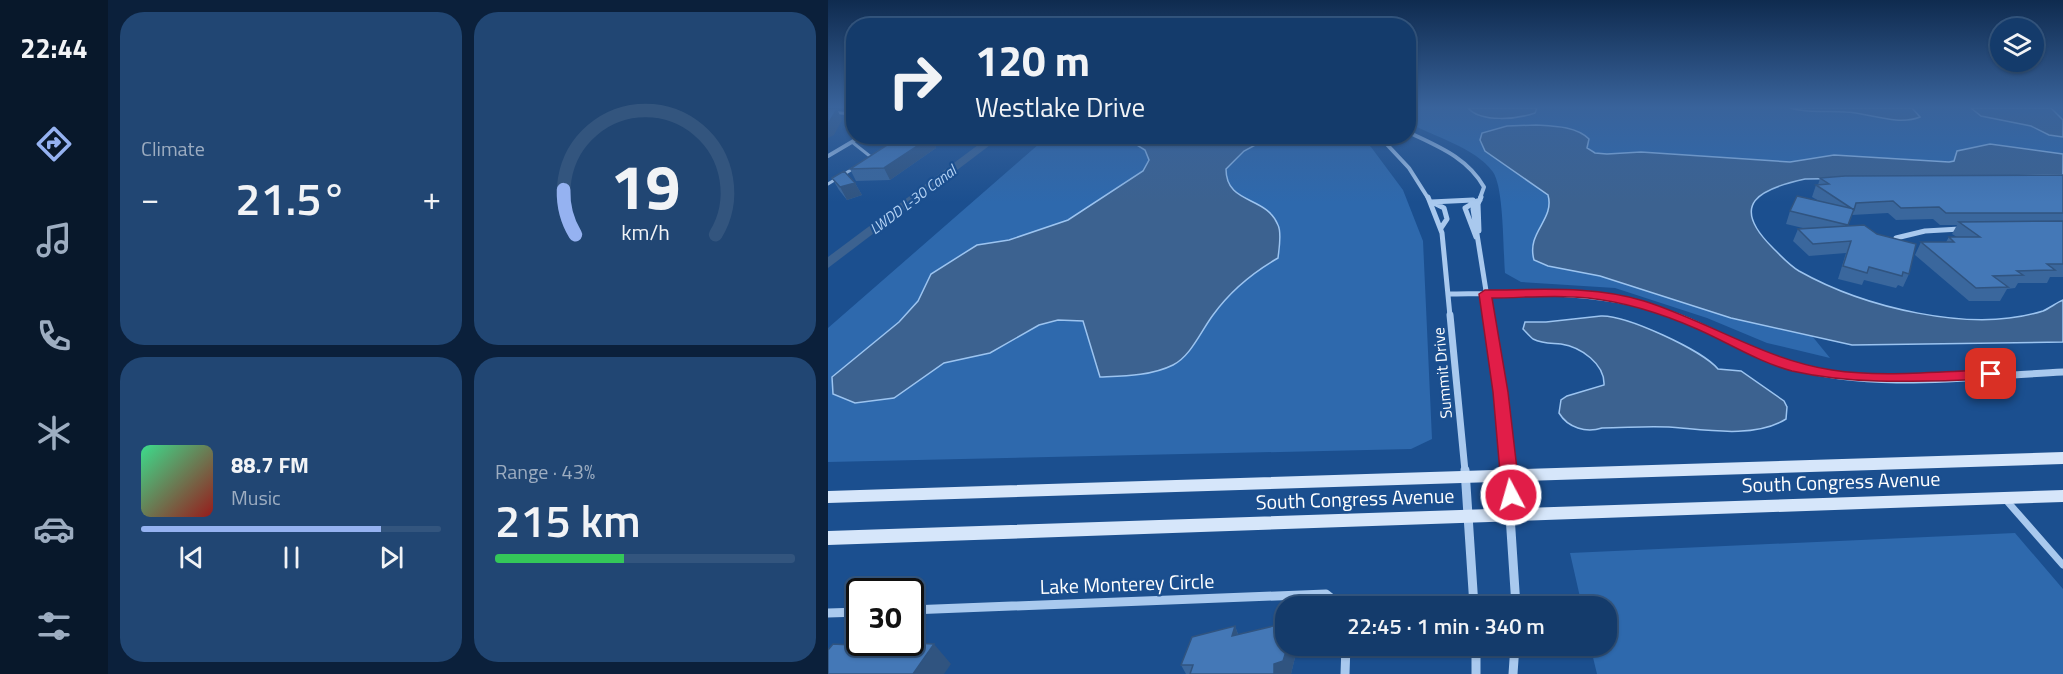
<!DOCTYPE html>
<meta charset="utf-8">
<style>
:root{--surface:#143b6b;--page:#214673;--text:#f1f3f6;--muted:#9dadc1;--line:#33557e;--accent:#95b2f1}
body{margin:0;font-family:"Titillium Web",sans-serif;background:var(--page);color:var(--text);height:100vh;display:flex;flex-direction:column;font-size:22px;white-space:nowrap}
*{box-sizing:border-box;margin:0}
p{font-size:20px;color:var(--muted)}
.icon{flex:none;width:33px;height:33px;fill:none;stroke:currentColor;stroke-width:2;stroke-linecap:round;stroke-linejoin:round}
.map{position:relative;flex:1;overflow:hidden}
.drawer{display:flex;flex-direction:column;gap:12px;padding:12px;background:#0b203b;width:720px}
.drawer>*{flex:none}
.guide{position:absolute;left:18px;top:18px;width:570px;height:126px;border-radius:24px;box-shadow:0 2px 4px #0004,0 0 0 2px var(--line);background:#143b6b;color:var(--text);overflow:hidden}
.controls{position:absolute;left:1162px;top:18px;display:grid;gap:12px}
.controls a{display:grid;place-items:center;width:54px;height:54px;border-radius:50%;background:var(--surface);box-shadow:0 2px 4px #0004,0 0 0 2px var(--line);font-size:30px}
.speed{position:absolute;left:18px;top:578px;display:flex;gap:12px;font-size:30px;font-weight:700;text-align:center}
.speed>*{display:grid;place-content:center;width:78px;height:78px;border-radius:50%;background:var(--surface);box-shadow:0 2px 4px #0004,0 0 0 2px var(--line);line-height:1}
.speed .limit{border:3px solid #111;border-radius:9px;background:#fff;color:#111}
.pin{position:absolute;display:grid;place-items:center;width:51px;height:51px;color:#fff;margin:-26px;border-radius:12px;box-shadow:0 3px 9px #0006}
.me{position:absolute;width:66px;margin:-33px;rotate:354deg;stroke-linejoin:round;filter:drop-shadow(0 0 4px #0008)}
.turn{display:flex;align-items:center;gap:21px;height:126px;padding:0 30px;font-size:27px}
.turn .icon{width:78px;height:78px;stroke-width:2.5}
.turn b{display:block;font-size:42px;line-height:51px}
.big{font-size:45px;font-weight:600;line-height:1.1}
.drawer .card{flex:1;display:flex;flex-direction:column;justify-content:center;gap:9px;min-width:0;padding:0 21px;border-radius:24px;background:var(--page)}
.drawer .dial{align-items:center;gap:0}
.dial svg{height:156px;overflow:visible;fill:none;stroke:var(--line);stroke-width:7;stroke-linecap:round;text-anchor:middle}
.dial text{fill:var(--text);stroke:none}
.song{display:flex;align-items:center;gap:18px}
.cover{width:72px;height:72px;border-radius:9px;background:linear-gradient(135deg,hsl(150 70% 55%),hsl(0 70% 35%))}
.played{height:6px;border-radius:3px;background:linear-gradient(90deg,var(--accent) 80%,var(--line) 80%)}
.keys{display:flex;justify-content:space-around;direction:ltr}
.heat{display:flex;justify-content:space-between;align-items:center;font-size:33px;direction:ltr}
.charge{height:9px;border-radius:4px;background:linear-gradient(90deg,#34c759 43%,var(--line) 0)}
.drawer .tiles{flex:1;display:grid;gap:12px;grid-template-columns:repeat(2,1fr)}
.trip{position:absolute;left:447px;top:596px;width:342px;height:60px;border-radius:24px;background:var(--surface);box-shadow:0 2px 4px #0004,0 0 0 2px var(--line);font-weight:600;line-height:60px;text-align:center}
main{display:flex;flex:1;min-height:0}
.tabs{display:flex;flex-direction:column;width:108px;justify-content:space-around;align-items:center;background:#08182b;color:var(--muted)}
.tabs .icon{width:42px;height:42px}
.tabs .active{color:var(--accent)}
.tabs b{font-size:27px;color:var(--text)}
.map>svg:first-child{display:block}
.green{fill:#2e69ad}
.water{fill:#3c6290;stroke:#9cc4f0;stroke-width:1.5}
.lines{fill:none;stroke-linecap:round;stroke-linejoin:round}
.canal{fill:#3c6290;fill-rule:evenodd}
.service-far1{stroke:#a9c9ee;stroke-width:3}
.service{stroke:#a9c9ee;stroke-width:7}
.minor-far3{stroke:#a9c9ee;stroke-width:4}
.minor-far2{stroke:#a9c9ee;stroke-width:5}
.minor-far1{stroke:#a9c9ee;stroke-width:7}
.minor{stroke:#a9c9ee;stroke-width:9}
.secondary{fill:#d6e6fa;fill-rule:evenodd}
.wall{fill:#3a679d}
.shaded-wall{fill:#305480}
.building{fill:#4478b7;stroke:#305480;stroke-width:1.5}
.route{fill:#e11d48;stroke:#92132f;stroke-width:1.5}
.labels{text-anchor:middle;stroke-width:4.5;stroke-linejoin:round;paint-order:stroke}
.far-water-label{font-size:15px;font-style:italic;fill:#b5d3f5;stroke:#1b4f8f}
.street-label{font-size:16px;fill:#fff;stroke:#1b4f8f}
.near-street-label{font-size:20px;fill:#fff;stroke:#1b4f8f}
</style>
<main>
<nav class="tabs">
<b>22:44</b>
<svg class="icon active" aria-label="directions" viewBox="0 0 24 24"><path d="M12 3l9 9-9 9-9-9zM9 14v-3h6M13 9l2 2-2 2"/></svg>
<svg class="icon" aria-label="music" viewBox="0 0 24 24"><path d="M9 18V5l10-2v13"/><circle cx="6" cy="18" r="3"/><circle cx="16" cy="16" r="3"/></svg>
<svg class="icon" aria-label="phone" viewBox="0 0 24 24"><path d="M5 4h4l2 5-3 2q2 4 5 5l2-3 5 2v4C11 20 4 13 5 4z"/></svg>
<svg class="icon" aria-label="climate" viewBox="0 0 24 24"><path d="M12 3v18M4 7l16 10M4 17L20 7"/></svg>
<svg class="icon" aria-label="car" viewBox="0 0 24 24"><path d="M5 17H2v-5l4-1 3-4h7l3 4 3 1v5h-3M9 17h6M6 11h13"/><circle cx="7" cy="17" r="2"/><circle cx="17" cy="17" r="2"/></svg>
<svg class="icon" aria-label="filters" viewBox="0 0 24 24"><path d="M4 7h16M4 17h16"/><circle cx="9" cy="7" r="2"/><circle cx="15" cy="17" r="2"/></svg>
</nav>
<section class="drawer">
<div class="tiles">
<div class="card"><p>Climate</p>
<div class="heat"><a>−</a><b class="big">21.5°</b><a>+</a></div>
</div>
<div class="card dial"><svg viewBox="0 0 100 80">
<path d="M14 69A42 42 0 1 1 86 69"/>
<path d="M14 69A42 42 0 0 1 8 46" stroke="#95b2f1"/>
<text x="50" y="56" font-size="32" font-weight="700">19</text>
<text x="50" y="72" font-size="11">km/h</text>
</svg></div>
<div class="card">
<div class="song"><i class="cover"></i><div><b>88.7 FM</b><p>Music</p></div></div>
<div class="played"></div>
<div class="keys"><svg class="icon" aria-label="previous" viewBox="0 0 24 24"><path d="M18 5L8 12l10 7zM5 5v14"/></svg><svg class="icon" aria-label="pause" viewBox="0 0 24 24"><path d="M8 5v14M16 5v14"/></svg><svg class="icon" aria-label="next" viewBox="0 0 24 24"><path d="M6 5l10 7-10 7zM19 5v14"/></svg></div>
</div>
<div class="card"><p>Range · 43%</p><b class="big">215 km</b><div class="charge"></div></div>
</div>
</section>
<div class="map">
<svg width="1235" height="674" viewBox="0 0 1235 674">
<rect width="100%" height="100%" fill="#1b4f8f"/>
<path class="green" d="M580,108h655v63l-342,3 -16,31 125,153 -63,-15 -60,-25 -92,-30 -94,-6 -16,-9c-2,-23 -1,-85 -12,-101 -18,-25 -59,-35 -84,-49z
M219,137h312l12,10 32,43 20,51 9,198 -21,10 -583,13v-134z
M1187,533l48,56v85h-466l-7,-29h16v-39h-24l-12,-53z"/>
<path class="water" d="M640,108h69l-2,5c-17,6 -54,10 -67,-5z
M962,108h122l8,9c-22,9 -52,-4 -74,-5 -20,-2 -37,2 -56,-4z
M1143,108h80l12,12v17l-14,-2 -18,-9 -50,-10z
M708,125c17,1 40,1 53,14l-2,9 8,5 12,1 34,-2 149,10 44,-7 115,7 5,-1 3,-10 33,-7 73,10v21l-258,4c-46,10 -76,25 -33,68 8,8 17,18 27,24 64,36 172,63 244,40 7,-3 13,-8 20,-11v42l-211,3 -121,-27 -131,-42 -52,-10 -14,-6c-8,-28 21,-40 14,-65l-63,-44 -5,-11 2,-7 25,-7z
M296,137h146l-26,14 -18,18c0,36 40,26 52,56 4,8 1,24 0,33 -26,15 -47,32 -65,57 -12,16 -22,41 -40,50 -22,11 -50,11 -73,12l-17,-56 -25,-1 -19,5 -49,28 -46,10 -50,35 -39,5 -22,-9 -1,-17 67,-55 19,-21 13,-27 46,-29 32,-5 59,-20 75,-49 6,-11 -4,-10z
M773,316c25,-1 101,34 117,53l23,2 43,30 3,6 -1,12c-28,18 -74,12 -105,9 -26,-3 -53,0 -79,0 -16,5 -34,0 -43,-15l2,-13 6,-4 37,-11c1,-21 -23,-38 -43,-41 -10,-1 -18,0 -28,-5 -3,-2 -7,-7 -10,-10l2,-7h21z"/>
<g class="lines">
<path class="canal" d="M162,136h12l-174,132v-11z"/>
<path class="service-far1" d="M0,112l26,2
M24,142l19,15 -3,2
M0,184l26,-16"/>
<path class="service" d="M1178,500l57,65
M648,646l39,2"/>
<path class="minor-far3" d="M580,132c29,14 59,25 76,55l-4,11
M551,136l30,32 19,30
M0,156l34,-20"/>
<path class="minor-far2" d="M600,197l14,36 8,83
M652,200l-7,9 17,107
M603,202l42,-2
M606,203l10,5 3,11 -6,9
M651,231l-1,-27 3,-7
M648,237l-11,-29 12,-7
M1068,238l29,-7 35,-2
M620,294c77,-1 155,-5 229,22"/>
<path class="minor-far1" d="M622,315l15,156
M661,315l18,156
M845,315c40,14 76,39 117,51 87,25 184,10 273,6"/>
<path class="minor" d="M637,470l9,136
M679,470l9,136
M82,610l416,-16 15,12
M0,613l32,-1
M648,645v29
M517,674l1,-29
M685,674l2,-29"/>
<path class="secondary" d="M1235,452v12l-1235,39v-12z
M1235,490v12l-1235,43v-14z"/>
</g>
<path class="wall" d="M51,136h52l5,12 -46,32 -34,1 -6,-12 38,-24 -7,-5z
M1235,175v102h-13l-3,6h-29l-3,5 -8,1 -7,12h-31l-54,-46 6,-13h25l3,-5h8l-5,-3 5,-9h-17l-7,-6 -37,1 -8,-7 -36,2 -4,11 61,48 -6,13 -5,-2 -2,3 -32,-8 -2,5 -24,-6 8,-26 -37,3 -16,-15 5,-12h9l-21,-5 4,-13 29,-10 -7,-4 4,-12h2l2,-7z
M4,178l23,5 7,12 -15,5 -8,-10z
M407,626l3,8 48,11h12l-7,29h-105l-5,-9z"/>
<path class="shaded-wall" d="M9,109l5,11 -8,15 -6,3v-14z
M103,137l5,11 -46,32 -6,-12z
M27,183l7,12 -15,5 -7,-13z
M407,626l7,20 -10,-10z
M106,644l17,20 -7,10h-31z
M460,645h10l-7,29h-17v-10z"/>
<path class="building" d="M0,109h9l-9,15z
M57,136l46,1 -47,31 -34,1 42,-27z
M16,171l11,12 -15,4 -8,-9z
M1235,175v38h-117l-7,-6 -38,1 -8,-7 -37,2 -2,7 -38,-25 13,-1 -9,-6 25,-2z
M969,196l57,13 -6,16 -58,-14z
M1235,221v43h-16l8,6 -38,1 6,4 -30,1 15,11 -32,1 -55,-46h33l-5,-5h31l-21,-15z
M1036,225l13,9 39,10 -7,30 -6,-2 -1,4 -33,-9 -2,6 -24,-7 8,-25 -38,3 -15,-15z
M458,623v22h2l-5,16 -9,3v10h-84l3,-9h-12l11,-28 43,-11 -3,10z
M62,642l44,2 -21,30h-85v-24l5,-6 53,3z"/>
<linearGradient id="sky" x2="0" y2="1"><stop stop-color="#0f2b4f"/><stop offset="0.53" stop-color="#39639b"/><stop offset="1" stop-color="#39639b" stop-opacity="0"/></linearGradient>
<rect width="1235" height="202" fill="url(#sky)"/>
<path class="route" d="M657,290c53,0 108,-5 159,11 64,20 121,59 188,69 52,8 107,1 159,0l8,4 -8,5c-67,2 -132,7 -199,-8 -34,-9 -63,-28 -95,-42 -34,-15 -72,-27 -109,-31 -31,-4 -65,0 -96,0l16,94 12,103 -3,5h-13l-2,-5 -9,-103 -14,-98z"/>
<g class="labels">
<g class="far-water-label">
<text transform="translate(85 200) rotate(-37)" y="5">LWDD L-30 Canal</text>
</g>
<g class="street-label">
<text transform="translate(614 373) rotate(-95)" y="6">Summit Drive</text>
</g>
<g class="near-street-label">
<text transform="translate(1013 482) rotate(-2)" y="7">South Congress Avenue</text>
<text transform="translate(527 499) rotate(-2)" y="7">South Congress Avenue</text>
<text transform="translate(299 584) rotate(-2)" y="7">Lake Monterey Circle</text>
</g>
</g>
</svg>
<div class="controls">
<a><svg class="icon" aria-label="layers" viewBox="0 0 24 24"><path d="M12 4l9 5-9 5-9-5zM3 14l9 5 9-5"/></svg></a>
</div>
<div class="speed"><div class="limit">30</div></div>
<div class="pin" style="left:1163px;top:374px;background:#d93025"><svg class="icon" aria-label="arrive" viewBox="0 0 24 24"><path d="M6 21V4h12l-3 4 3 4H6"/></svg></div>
<svg class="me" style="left:683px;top:495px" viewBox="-20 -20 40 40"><circle r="17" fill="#e11d48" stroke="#fff" stroke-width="3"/><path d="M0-11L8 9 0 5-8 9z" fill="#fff"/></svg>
<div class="trip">22:45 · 1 min · 340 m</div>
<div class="guide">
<div class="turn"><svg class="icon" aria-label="right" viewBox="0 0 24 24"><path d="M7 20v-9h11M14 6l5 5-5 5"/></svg><div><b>120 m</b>Westlake Drive</div></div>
</div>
</div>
</main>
